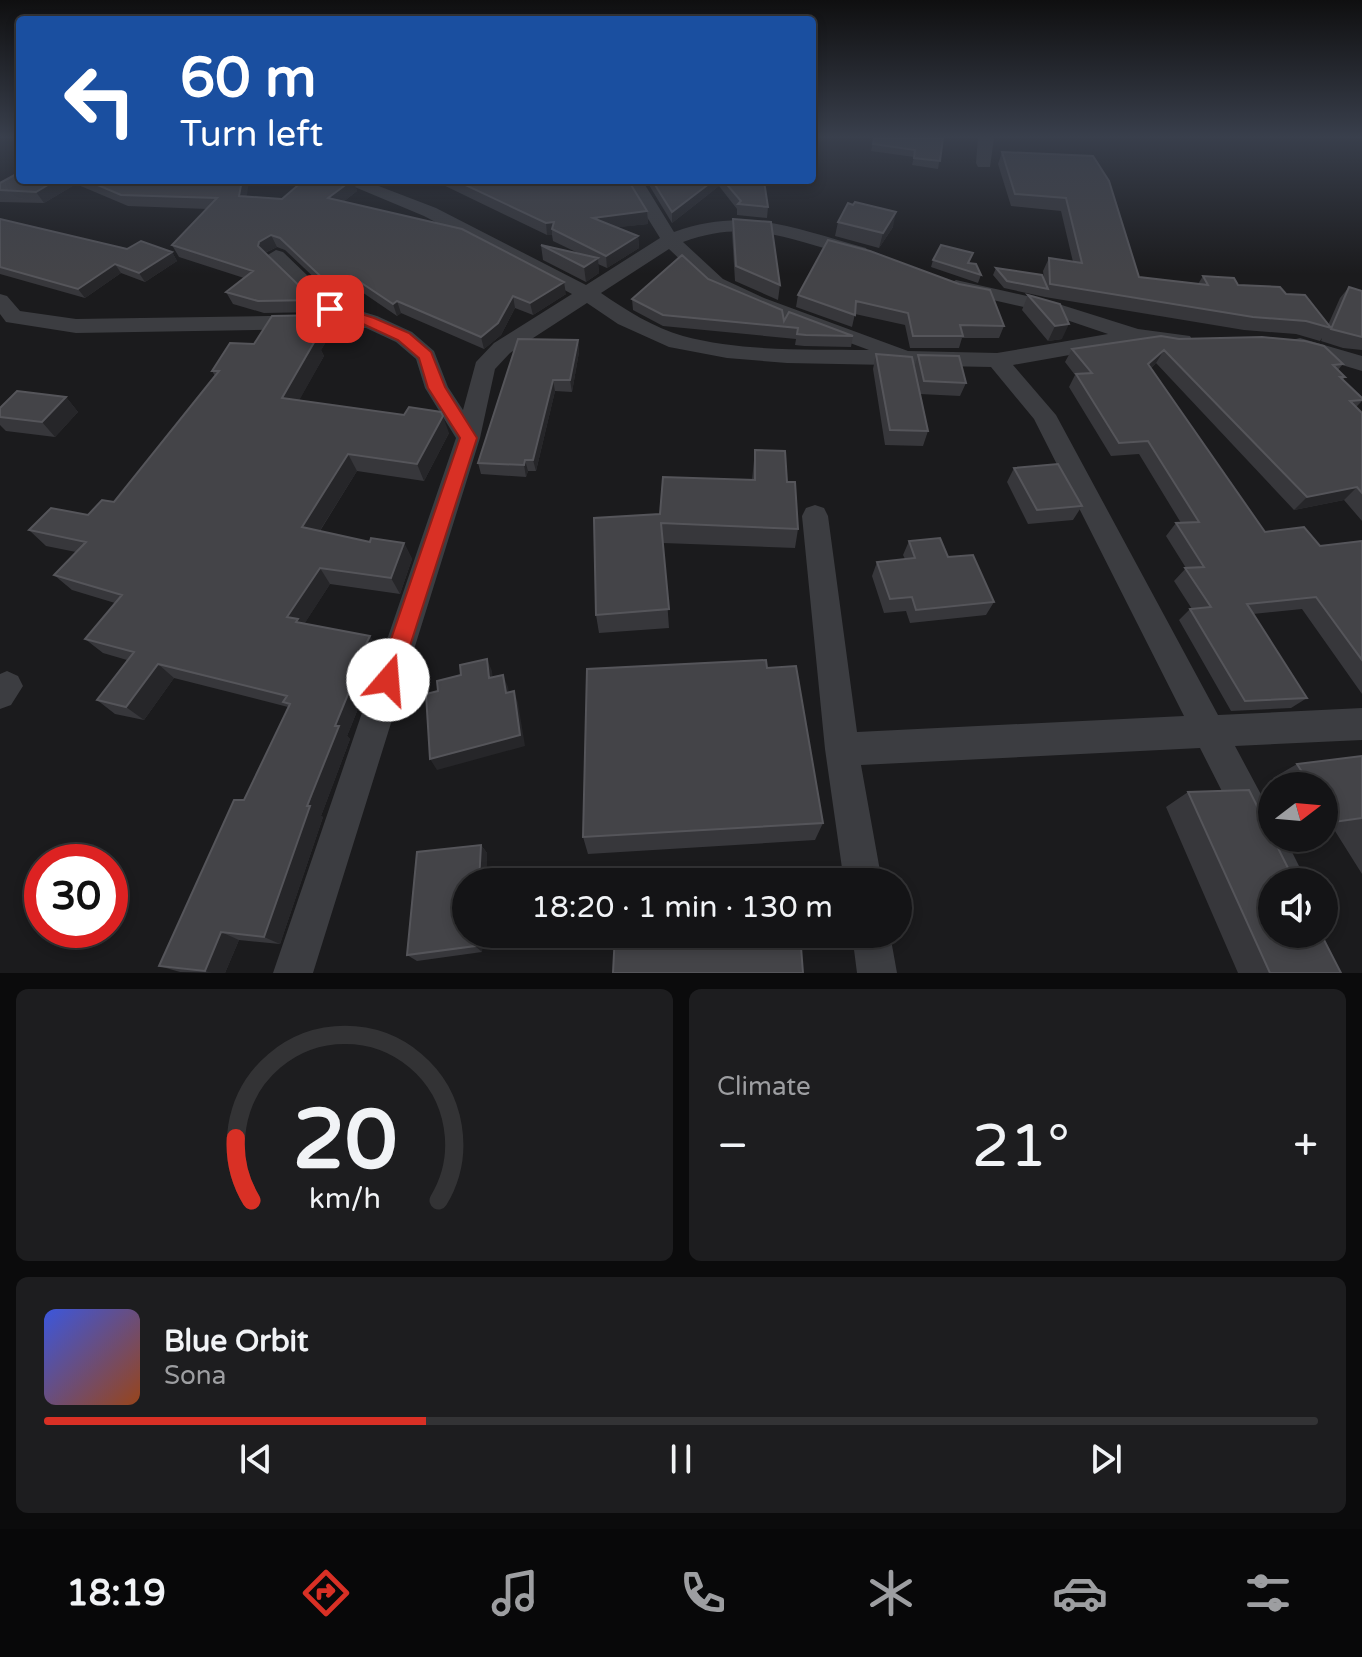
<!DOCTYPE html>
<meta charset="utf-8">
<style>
:root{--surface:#141416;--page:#1d1d1f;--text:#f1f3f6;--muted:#9d9ea1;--line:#333335;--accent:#d93025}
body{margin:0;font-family:"Varela Round",sans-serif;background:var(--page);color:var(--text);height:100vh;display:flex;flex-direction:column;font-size:30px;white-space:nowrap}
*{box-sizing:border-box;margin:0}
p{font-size:26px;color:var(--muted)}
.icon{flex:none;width:44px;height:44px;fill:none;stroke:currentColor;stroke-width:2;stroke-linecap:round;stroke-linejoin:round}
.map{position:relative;height:973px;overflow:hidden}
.side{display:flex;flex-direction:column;gap:16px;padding:16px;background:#0b0b0c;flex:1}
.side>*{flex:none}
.hud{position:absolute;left:16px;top:16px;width:800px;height:168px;border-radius:8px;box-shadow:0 4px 12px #0003,0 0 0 2px var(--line);background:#1a4fa0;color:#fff;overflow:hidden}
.needle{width:52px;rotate:74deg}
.buttons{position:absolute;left:1258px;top:772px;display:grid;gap:16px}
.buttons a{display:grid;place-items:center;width:80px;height:80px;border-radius:50%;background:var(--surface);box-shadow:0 4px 12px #0003,0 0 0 2px var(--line);font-size:40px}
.speed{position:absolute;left:24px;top:844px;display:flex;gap:16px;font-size:40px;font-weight:700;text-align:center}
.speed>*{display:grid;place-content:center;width:104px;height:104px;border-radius:50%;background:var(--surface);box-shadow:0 4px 12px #0003,0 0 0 2px var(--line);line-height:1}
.speed .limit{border:12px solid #d22;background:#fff;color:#111}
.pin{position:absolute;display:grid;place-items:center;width:68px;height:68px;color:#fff;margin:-34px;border-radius:16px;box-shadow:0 4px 12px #0006}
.me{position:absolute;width:88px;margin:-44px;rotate:18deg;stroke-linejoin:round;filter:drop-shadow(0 0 6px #0008)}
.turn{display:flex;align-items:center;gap:28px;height:168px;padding:0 32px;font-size:36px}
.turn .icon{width:104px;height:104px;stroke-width:2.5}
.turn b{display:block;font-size:56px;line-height:68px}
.big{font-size:60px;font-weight:600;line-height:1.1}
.side .widget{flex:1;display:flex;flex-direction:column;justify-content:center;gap:12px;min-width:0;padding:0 28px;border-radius:12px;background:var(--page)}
.side .dial{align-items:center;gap:0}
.dial svg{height:208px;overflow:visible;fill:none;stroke:var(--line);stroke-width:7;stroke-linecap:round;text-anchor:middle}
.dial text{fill:var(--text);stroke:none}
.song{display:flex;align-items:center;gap:24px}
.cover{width:96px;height:96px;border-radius:12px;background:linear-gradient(135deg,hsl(230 70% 55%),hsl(20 70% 35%))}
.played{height:8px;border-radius:4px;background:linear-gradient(90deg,var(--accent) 30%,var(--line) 30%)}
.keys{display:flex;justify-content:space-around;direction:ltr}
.heat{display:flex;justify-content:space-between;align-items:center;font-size:44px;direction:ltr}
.side .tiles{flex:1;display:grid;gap:16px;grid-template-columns:1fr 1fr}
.widget:last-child{grid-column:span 2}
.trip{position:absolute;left:452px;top:868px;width:460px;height:80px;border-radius:40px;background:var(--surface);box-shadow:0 4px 12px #0003,0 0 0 2px var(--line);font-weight:600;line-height:80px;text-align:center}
.tabs{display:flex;height:128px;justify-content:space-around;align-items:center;background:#080809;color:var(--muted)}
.tabs .icon{width:56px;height:56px}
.tabs .current{color:var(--accent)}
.tabs b{font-size:36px;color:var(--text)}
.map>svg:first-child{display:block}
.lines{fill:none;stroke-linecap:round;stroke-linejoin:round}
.minor{fill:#3c3d41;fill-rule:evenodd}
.wall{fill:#37373b}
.shaded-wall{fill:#262629}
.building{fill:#444448;stroke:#55555a;stroke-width:2}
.route{fill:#d93025;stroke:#8d1f18;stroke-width:2}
</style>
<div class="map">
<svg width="1362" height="973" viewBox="0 0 1362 973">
<rect width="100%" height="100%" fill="#1b1b1d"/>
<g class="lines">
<path class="minor" d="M978,138h16l-4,29h-12l-2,-4z
M338,180h25l73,28 150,77 74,-47 -36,-58h18l32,52c73,-26 121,-3 192,16l3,4 -3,4 -7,2c-66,-17 -108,-41 -176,-16l40,37 41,19 144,53 89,2 111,-19 -71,-24 -88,-20 -3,-4 10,-6 93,21 89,28 52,7 3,5 -3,5 -8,2 -45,-5 -124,22 43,50 162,300 144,-7v32l-127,6 37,69v23h13l22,44h-35v8l-72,-142 -339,17 21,117h-38l-19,-133 -23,-233 4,-8 9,-3 9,3 4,8 29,216 327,-16 -150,-297 -43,-52 -204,-4 -60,-5 -58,-11 -51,-23 -31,-21 -77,50 -15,16 -15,69 -167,535h-40l183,-535 -31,-50 -9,-29 -20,-17 -30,-14 -290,5 -70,-11 -6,-8v-20l7,2 13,15 56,8 251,-4 -61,-59 10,-6 7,2 54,52 40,12 35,16 22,19 14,36 15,23 13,-48 18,-19 78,-49 -148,-78zM669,249l40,38 41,19 119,44c-61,-1 -127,2 -186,-14 -29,-8 -57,-26 -82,-43z
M1300,338l62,18v15l-70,-21 -3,-5 3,-5z
M7,671l11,5 5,10 -12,19 -11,4v-35z
M852,934h38l7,39h-40z"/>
</g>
<path class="wall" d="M874,138h69l-5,31 -26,-4 2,-8 -43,-6z
M1002,152l91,4 46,121 59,7 5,-8 35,9 48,9 42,31 12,-27 9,-11 13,4v59l-19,-2 -22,-7 1,-3 -2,3 -24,-7 -52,-4 -199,-33 -41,-9 -11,-13 3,-7 48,12 -1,-9 6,-13 24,4 -12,-51 -50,-5 -13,-42z
M20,180h228l-2,17 36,2 71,-19 4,11 -14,11 223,92 -33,21 -18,-7 -14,27 -17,14 -83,-36 -4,3 -41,-28 -9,16 -8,-3 -54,-51 -8,-3 -12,6 49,47 6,12 -56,1 -31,-9 -7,-12 18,-14 -65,-21 -7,-12 35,-36 -79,-3 -52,-22 -32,19 -44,-1v-19z
M433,180h195l19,31 1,13 -31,3 21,9 1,12 -32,20 -9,-4 1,9 -13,9 -43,-22 -2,-15 37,8 -25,-12 -1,-6h-5z
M646,180h114l8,27 -1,11 -30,-3v-6l-18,-23 -47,37z
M0,219l127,30 45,3 5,9 -32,21 -24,-9 -36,25 -85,-24z
M733,219l47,66 -2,15 -43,-19 -3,-48z
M838,222l55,5 -14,21 -44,-12z
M828,240l176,86 -5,12h-37l-3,10h-49l-5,-23 -50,-11 -3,13 -56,-20 2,-12z
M933,260l36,3 12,12 -3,8 -47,-16z
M708,279l76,42 69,15 -2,11 -47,-1 -9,-1 1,-6 -133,-13 -30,-16 -1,-11z
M1028,295l32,9 2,35 -14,2 -26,-31z
M324,315l8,17 -11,18 3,6 -25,44 150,33 -25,48 -67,-10 -37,60 50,11 34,1 8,16 -12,35 -70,-10 -26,40 76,27 -10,20 2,3 -25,62 3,3 -29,77 2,1 -43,127 -41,-4 -14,33 -45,-1 -21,-6 85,-166 44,-93 -114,-29 -30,42 -29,-6 -18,-14 30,-40 -24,-7 -18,-14 30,-36 -43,-13 -18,-15 22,-23 -30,-6 -17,-16 59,-15 26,-13 101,-126 -3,-5 42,-27z
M1161,336l182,28 -5,6 7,7 -2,3 19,18v3l-6,6 6,6v108l-18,-21 -50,10 -138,-147 -5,5 114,164 55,14 42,-5v153l-60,-85 -49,5 54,84 -16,10 -60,3 -52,-91 11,-11h2l-18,-28 12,-13 -20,-32 10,-13h5l-42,-69 -28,2 -42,-69 6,-12 -10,-13 7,-13z
M578,340l1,12 -7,40 -17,-1 -19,80h-8l-2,6 -45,-3 -3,-11z
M876,354l38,14 4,-13 48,28 -6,13 -40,-2 8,37 -5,15 -38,-1 -12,-76z
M66,397l12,15 -23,25 -49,-6 -6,-6v-17z
M755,450l32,32 11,47 -3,19 -132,-5 6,85 -70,5 -3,-18 64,-101 92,-34z
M1014,468l68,38 -9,14 -45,4 -21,-42z
M909,541l39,16 46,45 -8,13 -76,8 -4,-12 -22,2 -12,-37 5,-14 28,-3 -2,-4z
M767,668l56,155 -8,17 -227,14 -5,-17z
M1362,756v118l-27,-43 -11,1v-46h-46l-5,-8 24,-14z
M1188,792l153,181h-103l-72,-166z
M481,845l6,8 -5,99 -65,9 -10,-6z"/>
<path class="shaded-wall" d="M56,180h17l3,4 -32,19 -8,-11z
M242,180h6l1,1 -4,27 -6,-12z
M353,180l4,11 -24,19 -5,-12z
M714,180h5v6l-47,37v-11z
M647,211l1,13 -54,6 -1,-12z
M896,212l-3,15 -14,21 4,-15z
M554,222l-2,7v6h-5l-1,-12z
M271,235l6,12 -13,6 -6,-7 1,-4z
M638,236l1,12 -32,20 -1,-12z
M172,252l5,9 -32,21 -6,-9z
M598,258l1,15 -13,9 -2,-15z
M115,264l6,9 -36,25 -7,-9z
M351,276l5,12 -9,16 -5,-12z
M564,282l2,12 -33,21 -3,-12z
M513,296l2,12 -14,27 -17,14 -3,-12z
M397,301l4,12 -4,3 -4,-12z
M324,315l8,17 -11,18 3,6 -33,59 -9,-17 28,-59z
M1069,324l-7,15 -14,2 7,-15z
M578,340l1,12 -7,40 -2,-12z
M1164,350l-8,13 -16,14 8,-13z
M553,380l2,11 -19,80 -3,-11z
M66,397l12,15 -23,25 -13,-15z
M443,416l6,17 -25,48 -7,-17z
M348,454l9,17 -45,72 -10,-16z
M525,460l3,11 -2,6 -2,-12z
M1357,487l-13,13 -50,10 13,-13z
M404,543l8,16 -12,35 -9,-16z
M320,568l10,16 -27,42 -16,-9z
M370,636l10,15 -10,20 2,3 -25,62 3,3 -29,77 2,1 -43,127 -16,-7 94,-277z
M487,659l5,12 2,20 -5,-13z
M158,664l16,14 -30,42 -18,-13z
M503,675l5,12 3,18 -5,-12z
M514,691l4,12 7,43 -88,24 -7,-11z
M481,845l6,8 -1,29h-7z
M221,932l18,8 -14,33h-13l-7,-2z
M476,934h7l-1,18 -7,-6z"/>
<path class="building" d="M874,138h69l-3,23 -26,-3 1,-8 -42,-6z
M1002,152l91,4 16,25 30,96 69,8 -5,-9 31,2 4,7 42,2 6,7 19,1 26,33 -25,-7 -53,-4 -203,-33 -1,-26 33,5 -16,-65 -51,-4z
M20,172v8h36l-20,12 -36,-2v-7z
M86,180h156l-3,16 43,3 22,-19h48l-24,18 134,31 102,53 -34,21 -17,-7 -15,27 -17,14 -84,-36 -4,3 -42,-28 -9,16 -8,-3 -54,-51 -9,-3 -12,7 -1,4 56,54 -56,1 -32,-9 27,-21 -81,-26 45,-47 -96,-3z
M455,180h173l19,31 -54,7 45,18 -32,20 -54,-27 2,-7 -8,1z
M652,180h62l-42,32z
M723,180l41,1 4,26 -30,-3 3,-3z
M855,202l41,10 -13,21 -45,-11 10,-19 5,2z
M0,219l127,30 14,-8 31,11 -33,21 -24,-9 -37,25 -78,-22z
M733,219l38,3 9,63 -44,-19z
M828,240l42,11 89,33 31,6 14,36 -44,-1 3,11h-50l-5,-23 -52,-12 -1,14 -57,-20z
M541,245l57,13 -14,9z
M941,245l32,8 -5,10 8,1 5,11 -48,-15z
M682,255l26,24 74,31 2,11 5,-9 64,24 -47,-1 -9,-1 1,-6 -135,-13 -31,-16z
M996,268l46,7 6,14 -41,-8z
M1349,287l13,4v46l-31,-8z
M1028,295l32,9 9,20 -14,2z
M324,315l-14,24h6l-34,59 122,17 5,-8 32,5 2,4 -26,48 -69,-10 -46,73 68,15 1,-4 33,5 -13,35 -71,-10 -33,49 11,2 -2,3 74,14 -12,24h4l-27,66h4l-32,80h3l-46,131 -43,-5 -16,39 -46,-5 75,-166h10l46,-96 -7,-2 4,-6 -129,-32 -32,43 -29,-7 37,-48 -49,-13 37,-44 -68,-20 32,-33 -57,-12 22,-22 37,7 14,-15 12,2 105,-131h-7l18,-28 24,1 18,-28z
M1161,336l18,3 83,-2 43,4 19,5 19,18 -10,1 12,12h-5l22,21v2l-12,1 12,12v80l-5,-6 -50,10 -143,-147 -16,14 117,168 39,-5 16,19 42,-5v119l-46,-63 -69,7 60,94 -62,3 -55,-92 21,-2 -26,-39 19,-1 -28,-44 23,-1 -51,-81 -29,2 -43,-69 16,-1 -20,-24z
M518,339l60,1 -8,40h-17l-20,80h-8l-1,5 -46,-2z
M876,354l36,3 16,74 -38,-1z
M918,355l41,1 7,27 -42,-2z
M17,391l49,6 -24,25 -42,-5v-9z
M755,450l30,1 2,31h8l3,47 -137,-6 8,86 -73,6 -2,-97 66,-4 3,-37 92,3z
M1058,464l24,42 -45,4 -23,-42z
M940,538l8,19 25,-2 21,47 -78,8 -4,-13 -22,2 -13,-37 38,-4 -6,-17z
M487,659l2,19 14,-3 3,18 8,-2 6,44 -90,24 -4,-65 12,-3 -1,-10 24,-6 -1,-10z
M766,660l1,8 29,-2 27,157 -240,14 4,-168z
M1362,756v62l-28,4 -10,-15v-21h-13l-14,-22z
M1249,790l46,92h-23v52h49l20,39h-71l-82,-181z
M481,845l-2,37h-13v52h10l-1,12 -68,9 10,-103z
M615,934h185l3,39h-190z"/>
<linearGradient id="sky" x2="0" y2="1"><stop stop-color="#0f0f10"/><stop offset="0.5" stop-color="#393f4c"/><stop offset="1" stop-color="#393f4c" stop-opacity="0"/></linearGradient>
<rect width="1362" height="274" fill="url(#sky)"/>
<path class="route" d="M330,304l44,14 35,15 22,19 14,35 32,51 -78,242 -3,7 -8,3 -8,-3 -3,-7 83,-242 -32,-50 -9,-30 -21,-18 -35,-16 -39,-12v-7z"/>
</svg>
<div class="buttons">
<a><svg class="needle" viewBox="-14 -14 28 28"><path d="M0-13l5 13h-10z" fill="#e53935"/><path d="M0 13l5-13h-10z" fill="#9d9ea1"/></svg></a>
<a><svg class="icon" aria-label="sound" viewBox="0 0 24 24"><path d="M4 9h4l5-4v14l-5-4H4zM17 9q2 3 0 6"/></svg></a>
</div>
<div class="speed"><div class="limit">30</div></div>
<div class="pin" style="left:330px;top:309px;background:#d93025"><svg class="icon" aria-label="arrive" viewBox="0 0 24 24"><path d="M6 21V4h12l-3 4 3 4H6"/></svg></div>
<svg class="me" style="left:388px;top:680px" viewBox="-20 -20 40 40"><circle r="19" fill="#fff"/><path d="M0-13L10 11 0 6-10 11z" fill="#d93025"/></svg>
<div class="trip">18:20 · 1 min · 130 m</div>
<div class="hud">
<div class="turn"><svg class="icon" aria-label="left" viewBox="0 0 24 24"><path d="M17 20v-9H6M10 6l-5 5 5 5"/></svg><div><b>60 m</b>Turn left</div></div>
</div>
</div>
<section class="side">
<div class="tiles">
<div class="widget dial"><svg viewBox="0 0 100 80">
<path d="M14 69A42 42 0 1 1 86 69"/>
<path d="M14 69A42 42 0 0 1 8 45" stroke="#d93025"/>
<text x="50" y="56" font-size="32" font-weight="700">20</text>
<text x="50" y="72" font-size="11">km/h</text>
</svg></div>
<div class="widget"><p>Climate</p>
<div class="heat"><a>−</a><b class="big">21°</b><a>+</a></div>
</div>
<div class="widget">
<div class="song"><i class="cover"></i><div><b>Blue Orbit</b><p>Sona</p></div></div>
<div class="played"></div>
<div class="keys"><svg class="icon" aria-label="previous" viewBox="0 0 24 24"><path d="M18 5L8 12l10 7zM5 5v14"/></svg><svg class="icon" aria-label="pause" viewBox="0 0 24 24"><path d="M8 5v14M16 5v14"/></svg><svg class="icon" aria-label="next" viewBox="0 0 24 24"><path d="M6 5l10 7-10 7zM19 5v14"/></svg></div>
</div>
</div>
</section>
<nav class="tabs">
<b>18:19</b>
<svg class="icon current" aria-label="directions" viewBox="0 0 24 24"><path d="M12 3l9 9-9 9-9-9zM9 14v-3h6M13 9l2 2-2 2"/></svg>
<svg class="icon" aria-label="music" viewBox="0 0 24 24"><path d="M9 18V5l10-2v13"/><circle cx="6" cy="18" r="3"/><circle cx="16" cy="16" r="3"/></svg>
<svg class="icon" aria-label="phone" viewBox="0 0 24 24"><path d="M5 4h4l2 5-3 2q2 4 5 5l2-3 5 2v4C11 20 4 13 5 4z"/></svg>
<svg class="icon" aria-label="climate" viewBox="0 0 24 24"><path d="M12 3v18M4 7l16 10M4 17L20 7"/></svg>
<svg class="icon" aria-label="car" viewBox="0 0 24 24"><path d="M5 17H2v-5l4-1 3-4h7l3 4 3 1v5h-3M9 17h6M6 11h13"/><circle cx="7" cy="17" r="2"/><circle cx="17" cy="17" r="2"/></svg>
<svg class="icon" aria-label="filters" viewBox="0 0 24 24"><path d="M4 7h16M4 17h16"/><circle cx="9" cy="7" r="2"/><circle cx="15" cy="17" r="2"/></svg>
</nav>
